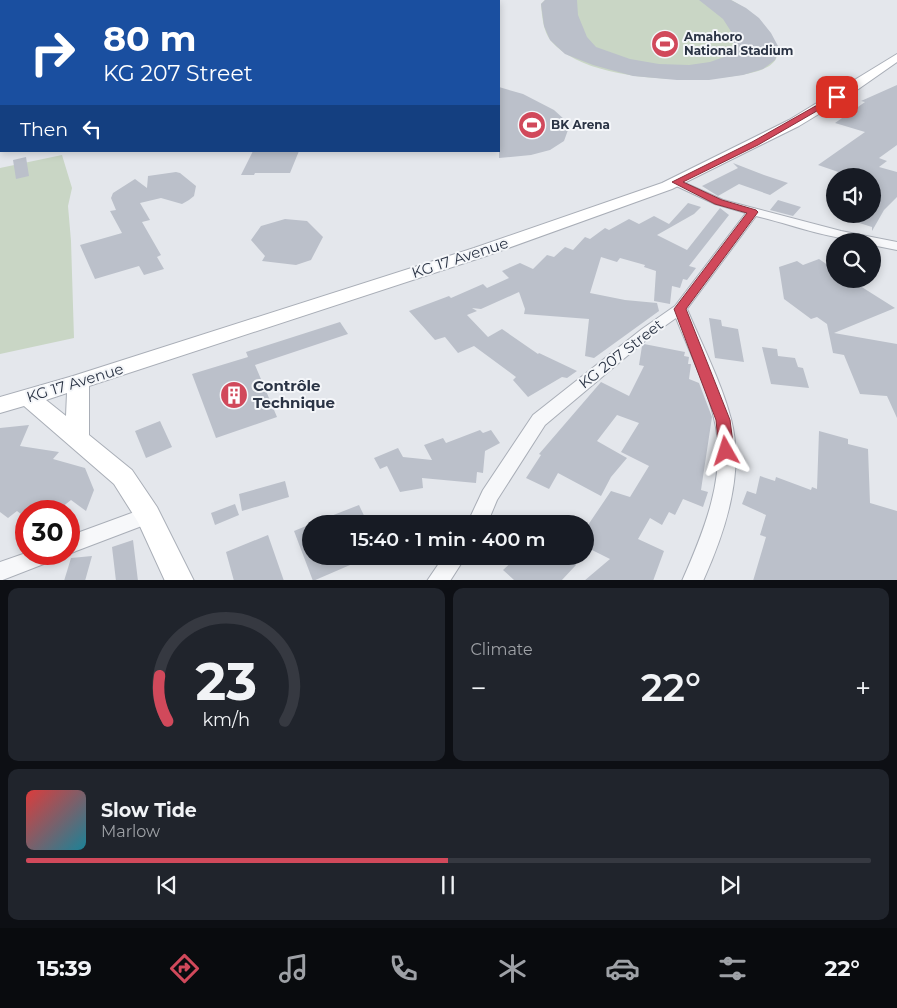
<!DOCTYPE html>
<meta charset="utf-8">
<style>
:root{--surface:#171b24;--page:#20242c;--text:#f1f3f6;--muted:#9ea1a6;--line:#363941;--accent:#d1495b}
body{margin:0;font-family:Montserrat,sans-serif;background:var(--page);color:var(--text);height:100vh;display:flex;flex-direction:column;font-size:19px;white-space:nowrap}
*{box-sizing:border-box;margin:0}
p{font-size:16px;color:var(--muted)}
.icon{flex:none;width:28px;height:28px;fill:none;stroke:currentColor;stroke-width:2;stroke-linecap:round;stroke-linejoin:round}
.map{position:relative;height:580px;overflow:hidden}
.drawer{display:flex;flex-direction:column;gap:8px;padding:8px;background:#0d0f14;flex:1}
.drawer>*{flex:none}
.guide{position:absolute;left:0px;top:0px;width:500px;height:152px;box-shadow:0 2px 8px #0003;background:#1a4fa0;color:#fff;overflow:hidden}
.buttons{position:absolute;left:826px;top:168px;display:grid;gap:10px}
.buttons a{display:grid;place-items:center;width:55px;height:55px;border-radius:50%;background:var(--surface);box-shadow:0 2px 8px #0003;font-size:25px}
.speed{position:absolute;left:15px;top:500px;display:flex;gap:10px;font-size:25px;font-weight:700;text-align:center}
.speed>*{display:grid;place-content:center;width:65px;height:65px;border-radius:50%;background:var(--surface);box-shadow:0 2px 8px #0003;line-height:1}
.speed .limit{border:8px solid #d22;background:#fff;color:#111}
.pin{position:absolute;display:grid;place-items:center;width:42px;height:42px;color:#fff;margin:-21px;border-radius:10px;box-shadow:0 2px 8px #0006}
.me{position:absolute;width:55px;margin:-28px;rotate:354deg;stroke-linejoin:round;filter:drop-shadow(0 0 4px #0008)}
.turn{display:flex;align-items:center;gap:18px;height:105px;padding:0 20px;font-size:22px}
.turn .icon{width:65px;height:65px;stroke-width:2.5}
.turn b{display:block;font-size:35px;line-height:42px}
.then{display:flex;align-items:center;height:48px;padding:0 20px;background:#0003;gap:10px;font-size:19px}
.big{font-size:38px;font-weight:600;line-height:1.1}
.drawer .widget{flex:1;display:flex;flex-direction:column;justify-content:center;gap:8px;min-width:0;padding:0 18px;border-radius:10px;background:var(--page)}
.drawer .dial{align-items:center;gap:0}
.dial svg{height:130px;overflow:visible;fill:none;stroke:var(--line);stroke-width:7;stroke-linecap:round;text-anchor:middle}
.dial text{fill:var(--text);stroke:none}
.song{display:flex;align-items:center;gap:15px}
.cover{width:60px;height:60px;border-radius:8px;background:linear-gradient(135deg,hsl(0 70% 55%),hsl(190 70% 35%))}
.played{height:5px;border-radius:2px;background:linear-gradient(90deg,var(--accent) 50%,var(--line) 50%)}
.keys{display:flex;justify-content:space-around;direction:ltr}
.heat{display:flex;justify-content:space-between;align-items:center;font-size:28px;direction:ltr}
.drawer .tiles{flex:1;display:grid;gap:8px;grid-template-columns:1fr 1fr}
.widget:last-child{grid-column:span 2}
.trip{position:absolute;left:302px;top:515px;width:292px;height:50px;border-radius:25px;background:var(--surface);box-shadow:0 2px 8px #0003;font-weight:600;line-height:50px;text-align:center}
.dock{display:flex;height:80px;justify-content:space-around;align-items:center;background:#090b0e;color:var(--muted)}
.dock .icon{width:35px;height:35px}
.dock .current{color:var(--accent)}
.dock b{font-size:22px;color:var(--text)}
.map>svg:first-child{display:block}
.green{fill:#c9d6c5}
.building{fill:#bbc0ca}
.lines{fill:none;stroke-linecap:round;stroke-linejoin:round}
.street-casing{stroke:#a9aeb7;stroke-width:2}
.secondary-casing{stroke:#a9aeb7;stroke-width:2}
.street{fill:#f7f8fa;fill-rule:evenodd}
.secondary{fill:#fff;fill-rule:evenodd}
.route{fill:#d1495b;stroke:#882f3b}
.labels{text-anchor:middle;stroke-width:4;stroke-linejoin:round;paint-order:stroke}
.far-poi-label{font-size:12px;font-weight:bold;fill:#2b3445;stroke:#f4f6f9;text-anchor:start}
.street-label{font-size:15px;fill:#2b3445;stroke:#f4f6f9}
.poi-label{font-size:15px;font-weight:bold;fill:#2b3445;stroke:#f4f6f9;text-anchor:start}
</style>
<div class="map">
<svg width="897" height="581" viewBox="0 0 897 581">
<rect width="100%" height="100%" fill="#e4e7ec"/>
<path class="green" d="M545,0h186c25,13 33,26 48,48 -1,3 -2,8 -3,11 -7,12 -29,15 -42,17 -48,7 -149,5 -183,-35 -8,-10 -9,-25 -10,-37z
M62,155l10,33 -4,18 3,35 3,97 -74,16v-186z"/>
<path class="building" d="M545,0h32l1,15 9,22 9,10 34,12 29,5 30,1 21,-3 14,-5 7,-5 3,-7 -2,-12 -9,-14 -24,-19h32l15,8 13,10 12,15 8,15 -4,12 -12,9 -20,6 -34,5h-32l-44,-4 -40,-11 -28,-11 -15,-14 -6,-14 -3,-22z
M897,85v60l-18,13 8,3 -8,6 18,5v25l-13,13 -12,21v-4l-32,-10 1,-3h31v-38h-22l-32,-11 47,-33 -30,-9 30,-21 -4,-1z
M499,87l24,7 31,16 11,10 3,10 -4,11 -14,9 -19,5 -32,3z
M253,151h46l-9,22h-35l-1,2h-13z
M26,157l3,19 -13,3 -3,-19z
M733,163l31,12 24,8 -18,12 -31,-11 -21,12 -16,-10 36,-18z
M176,172l4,1 16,13 -2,10 -5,4 -7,4 -21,-6 -21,5 10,17 -8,2 19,33 -4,2 7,12 -20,6 -5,-9 -44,13 -15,-34 42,-12 -12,-22 6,-1 -5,-12 2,-5 22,-14 12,9 1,-12z
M778,200l23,7 -8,9 -23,-6z
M688,203l13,4 -7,7 -37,21 30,15 33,-42 9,7 -40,51 7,2 -9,12 -4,-1 -3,9 -8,-2 -2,18 -16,-3 2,-30 -12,-4 1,-2 -25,-7 -3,4 -16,-5 -11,36 35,7 32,3 2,8 -65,47 -9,-2 4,-37 -65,-5 1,-5 -6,-17 -38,17 -9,-1 5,3 -10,4 21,22 14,-8 36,25 1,-1 38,18 -10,7 -5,-1 -34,20 -15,-17 3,-3 -42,-31 -16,7 -13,-16 -10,3 -26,-29 40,-15 2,2 32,-14 4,4 22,-10 -7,-7 18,-8 13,6 14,-14 7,2 11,-10 8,3 12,-13 5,2 15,-11 4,2 20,-11 10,5 15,-8 15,8z
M285,219l22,2 16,16 -12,23 -15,5 -34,-4 3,-5 -14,-16 10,-14z
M819,259l16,11v9h14l46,29 -61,25 63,11v74l-10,-22 -27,-2 -16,-39 -11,-2 -6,-29 -10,-7 -6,2 -27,-20 -5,-32 18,-6 6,4z
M709,318l12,2 1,6 16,3 6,33 -29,-4z
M340,322l8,12 -93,31 22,52 -61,21 -24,-64 56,-17 -2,-5z
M644,344l41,8 -1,4 5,1 -1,7h3l-2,15 10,4 13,34 -11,73 7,2 -5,15 -20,-8 -8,16 -6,-3 -7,13 -12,-7 -12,21 26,12 -11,30h-69l26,-22 -24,-12v-19l25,-37 19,6 19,-31 -28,-14 18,-29 -22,-8 -20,26 30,17 -16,19 -10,19 -43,-23 -9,16 -23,-11 15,-23 -2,-1 62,-72 28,14 15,-30 -5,-1 3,-19z
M762,347l15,2 1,7 17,2 3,9 5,1 6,20 -38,-4z
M160,421l12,26 -26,11 -11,-27z
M29,425l-9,21 39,6 -6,7 32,9 9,22 -8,21 -15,-11 -14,11h-31v7l-9,-7 -9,7 -8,-6v-84z
M480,430l3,3 8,-3 9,13 -15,8 -2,22 -6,-1 -1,11 -54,-5 1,10 -23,4 -13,-26 -7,3 -6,-11 24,-10 5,9 29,3 -8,-15 19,-7 3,5z
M819,431l29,8v5l20,5 2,54 27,8v70h-144l13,-44 -6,-2 6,-20 -24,-11 5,-13 9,3 4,-18 15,5 1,-4 35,13 1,-3 5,2z
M285,481l4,16 -47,14 -3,-17z
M235,504l4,11 -24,10 -4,-12z
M359,505l9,19h-55v-1z
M311,524v32h60l-58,25 -19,-50z
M268,535l16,46h-50l-8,-29z
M133,540l5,41h-22l-4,-34z
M92,556l-7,25h-21l7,-23z
M518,556h59l-1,9 -15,16 -47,-1 -11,-10z"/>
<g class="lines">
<g class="street-casing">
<path id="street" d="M0,11h1v4h-1z
M676,179l47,21 118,31 56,11v8l-25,-5v-4c-38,0 -78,-16 -116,-25l-69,93c15,36 34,72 44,110 14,54 -6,113 -28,162h-21c22,-50 46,-107 32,-163 -8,-34 -25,-67 -38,-100l-24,17 -107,90 -48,75 -10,24h-20l16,-34 50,-75 109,-86 33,-23 71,-93 -31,-9 -43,-20 -2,-2z
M148,507l7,2 3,6 -3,6 -79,30 -7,3v-18z
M26,553l31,1 -3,6 -54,21v-19z
M444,556h22l-16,25h-23z"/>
</g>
<g class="secondary-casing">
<path id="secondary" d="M0,44h1v6h-1z
M897,54v8l-50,35 -48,29 -127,63 -186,67 -397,130v49l43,35 25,37 37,74h-29l-27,-59 -24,-38 -90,-78 -24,7v-16l73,-21 401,-128 188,-65 127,-63zM67,393l-1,23 -20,-16z"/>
</g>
<use href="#street" class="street"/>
<use href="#secondary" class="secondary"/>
</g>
<path class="route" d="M835,95l6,2 -83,48 -75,37 39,18 34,10 2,2 -72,97 44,111 4,31 -3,4 -5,2 -5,-2 -2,-4 -3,-31 -42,-111 73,-96 -32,-9 -43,-22 80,-40z"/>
<defs>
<g id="stadium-disc" transform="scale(1.4375)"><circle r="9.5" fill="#d1495b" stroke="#f4f6f9"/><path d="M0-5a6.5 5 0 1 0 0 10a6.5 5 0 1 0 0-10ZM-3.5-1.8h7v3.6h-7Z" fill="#fff"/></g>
<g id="building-disc" transform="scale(1.4375)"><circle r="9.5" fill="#d1495b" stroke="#f4f6f9"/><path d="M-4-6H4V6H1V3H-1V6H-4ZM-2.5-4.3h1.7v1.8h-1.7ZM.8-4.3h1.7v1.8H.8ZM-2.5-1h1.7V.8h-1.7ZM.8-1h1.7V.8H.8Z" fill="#fff"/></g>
</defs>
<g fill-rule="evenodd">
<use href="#stadium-disc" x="665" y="44"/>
<use href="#stadium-disc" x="532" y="125"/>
<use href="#building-disc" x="234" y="395"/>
</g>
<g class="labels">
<g class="far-poi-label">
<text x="684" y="41">Amahoro<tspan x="684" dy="14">National Stadium</tspan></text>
<text x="551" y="129">BK Arena</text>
</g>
<g class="street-label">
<text transform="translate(460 258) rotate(-18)" y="5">KG 17 Avenue</text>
<text transform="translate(621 354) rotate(-38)" y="5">KG 207 Street</text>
<text transform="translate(75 383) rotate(-17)" y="5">KG 17 Avenue</text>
</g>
<g class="poi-label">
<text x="253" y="391">Contrôle<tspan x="253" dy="17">Technique</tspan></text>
</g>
</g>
</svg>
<div class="buttons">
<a><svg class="icon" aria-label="sound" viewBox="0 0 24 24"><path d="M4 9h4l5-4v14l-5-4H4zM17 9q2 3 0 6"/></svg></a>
<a><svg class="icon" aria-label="search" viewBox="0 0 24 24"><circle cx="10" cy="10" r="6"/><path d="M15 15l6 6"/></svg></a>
</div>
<div class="speed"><div class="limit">30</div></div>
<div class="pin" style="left:837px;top:97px;background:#d93025"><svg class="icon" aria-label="arrive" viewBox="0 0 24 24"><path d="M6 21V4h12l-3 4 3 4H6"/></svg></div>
<svg class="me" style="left:726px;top:451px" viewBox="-20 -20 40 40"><path d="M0-17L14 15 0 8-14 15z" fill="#d1495b" stroke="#fff" stroke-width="4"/></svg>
<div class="trip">15:40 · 1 min · 400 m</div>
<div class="guide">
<div class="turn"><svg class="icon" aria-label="right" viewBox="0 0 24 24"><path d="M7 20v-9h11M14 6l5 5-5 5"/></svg><div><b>80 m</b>KG 207 Street</div></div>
<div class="then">Then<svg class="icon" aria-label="left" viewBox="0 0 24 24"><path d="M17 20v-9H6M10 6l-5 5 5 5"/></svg></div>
</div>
</div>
<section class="drawer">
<div class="tiles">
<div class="widget dial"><svg viewBox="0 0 100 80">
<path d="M14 69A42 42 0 1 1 86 69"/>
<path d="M14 69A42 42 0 0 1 9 41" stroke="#d1495b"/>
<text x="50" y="56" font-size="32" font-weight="700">23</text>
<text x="50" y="72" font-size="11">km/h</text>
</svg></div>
<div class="widget"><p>Climate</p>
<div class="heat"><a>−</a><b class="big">22°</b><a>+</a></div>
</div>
<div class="widget">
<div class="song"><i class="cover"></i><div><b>Slow Tide</b><p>Marlow</p></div></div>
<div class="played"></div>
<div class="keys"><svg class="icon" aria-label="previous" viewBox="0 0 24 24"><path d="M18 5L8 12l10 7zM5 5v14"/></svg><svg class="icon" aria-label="pause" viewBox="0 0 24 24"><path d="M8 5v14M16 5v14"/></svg><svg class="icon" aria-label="next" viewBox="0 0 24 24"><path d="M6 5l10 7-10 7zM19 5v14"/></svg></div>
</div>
</div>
</section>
<nav class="dock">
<b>15:39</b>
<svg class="icon current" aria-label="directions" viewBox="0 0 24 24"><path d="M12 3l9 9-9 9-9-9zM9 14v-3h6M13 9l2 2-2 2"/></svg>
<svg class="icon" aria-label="music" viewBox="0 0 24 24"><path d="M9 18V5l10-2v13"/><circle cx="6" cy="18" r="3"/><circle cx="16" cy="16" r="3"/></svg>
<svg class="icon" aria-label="phone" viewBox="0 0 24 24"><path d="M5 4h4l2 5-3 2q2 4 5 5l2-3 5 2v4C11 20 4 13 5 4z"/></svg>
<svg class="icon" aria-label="climate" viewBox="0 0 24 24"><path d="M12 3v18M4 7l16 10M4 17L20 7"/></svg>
<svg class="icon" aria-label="car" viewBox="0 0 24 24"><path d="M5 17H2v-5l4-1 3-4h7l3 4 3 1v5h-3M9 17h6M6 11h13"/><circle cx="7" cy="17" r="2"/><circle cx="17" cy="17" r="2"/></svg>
<svg class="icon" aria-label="filters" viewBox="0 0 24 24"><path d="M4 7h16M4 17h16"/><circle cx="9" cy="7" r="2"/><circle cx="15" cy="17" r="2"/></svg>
<b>22°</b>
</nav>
